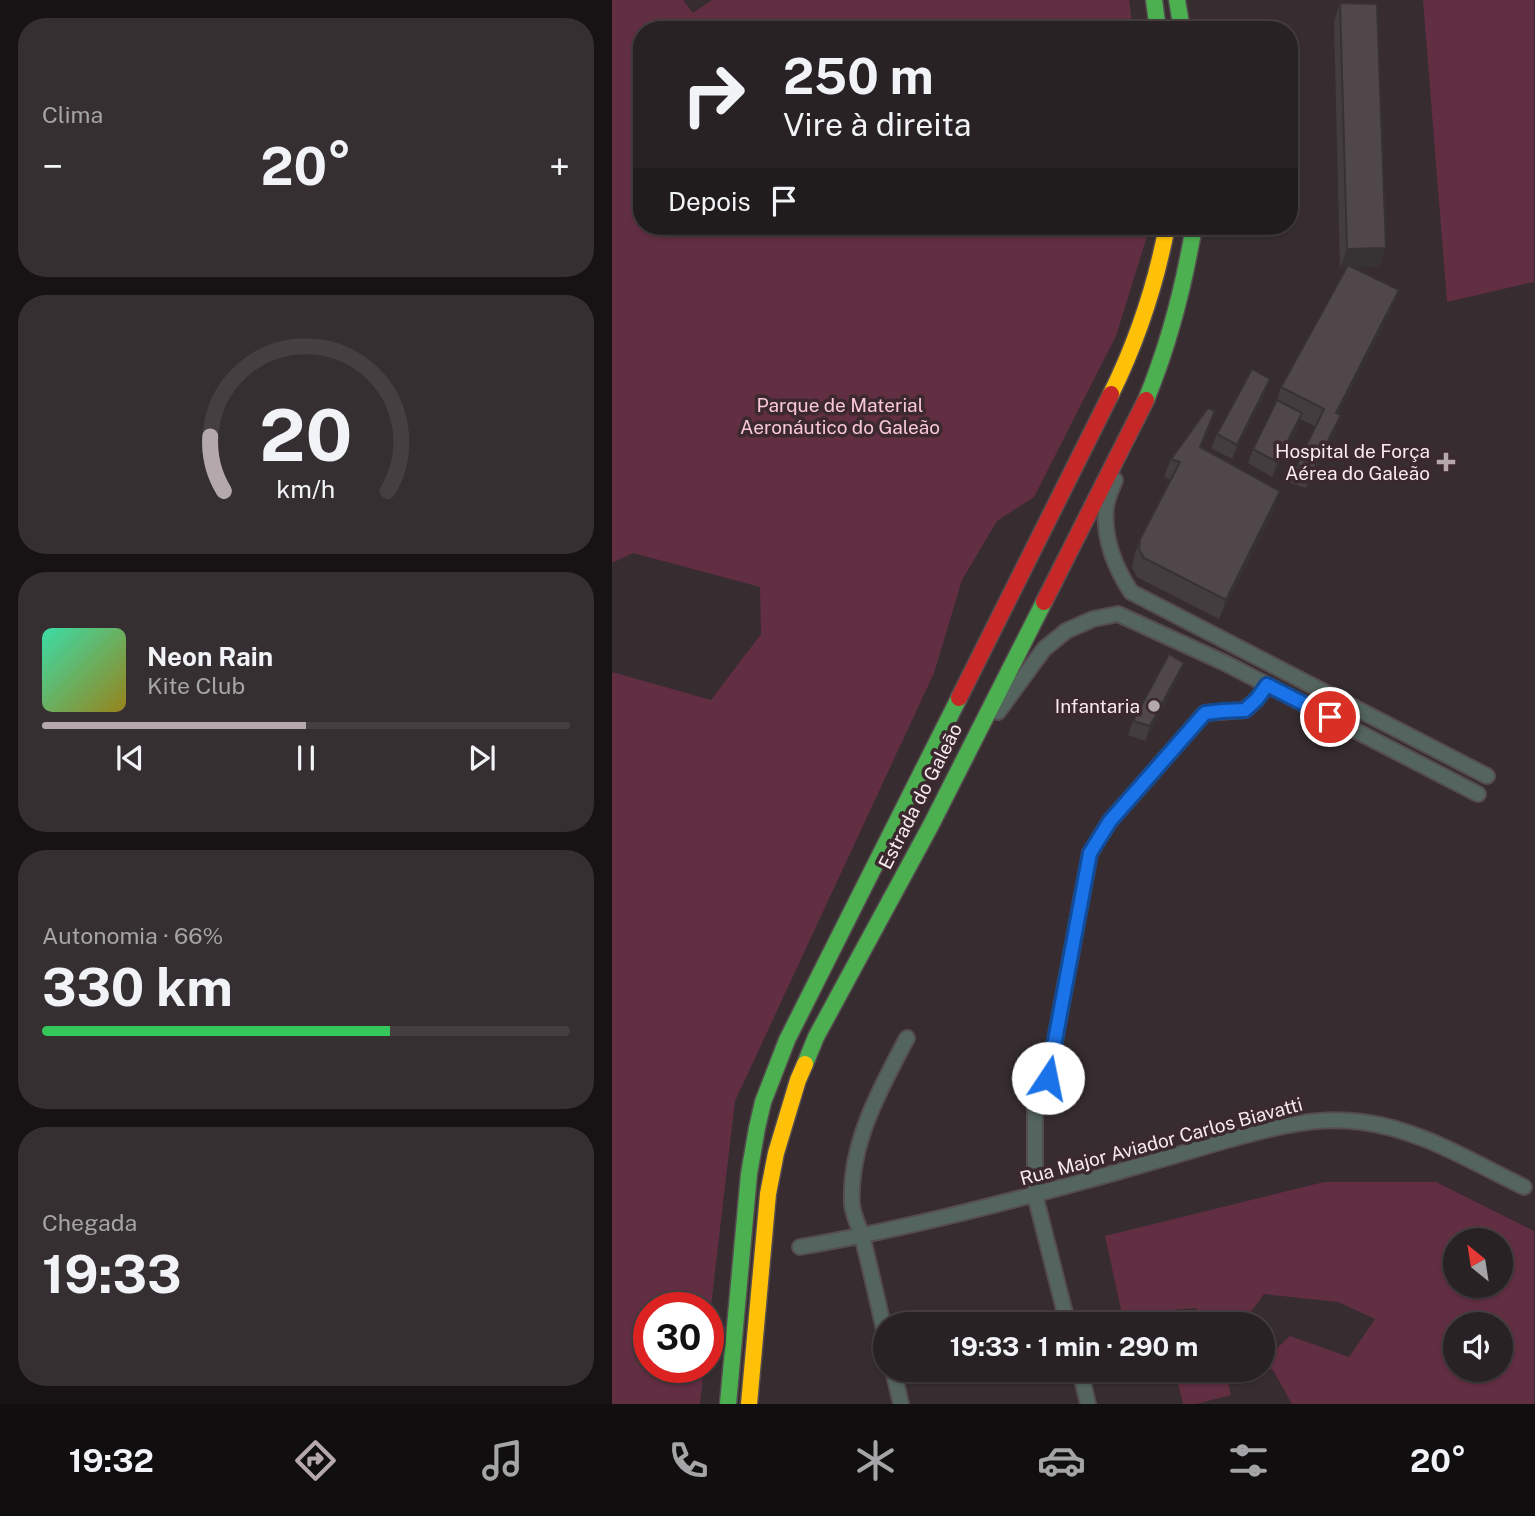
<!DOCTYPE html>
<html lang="pt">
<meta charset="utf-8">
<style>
:root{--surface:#292224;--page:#352f31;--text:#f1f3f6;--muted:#a5a4a6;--line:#453f41;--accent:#b4a8ac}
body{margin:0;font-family:"Public Sans",sans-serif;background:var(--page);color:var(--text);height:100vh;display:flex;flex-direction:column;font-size:26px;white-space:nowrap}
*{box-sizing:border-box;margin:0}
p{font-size:23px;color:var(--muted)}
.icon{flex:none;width:38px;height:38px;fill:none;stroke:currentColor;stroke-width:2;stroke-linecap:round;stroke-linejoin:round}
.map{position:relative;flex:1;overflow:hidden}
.side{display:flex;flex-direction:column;gap:18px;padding:18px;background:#171314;width:612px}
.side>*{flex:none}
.guide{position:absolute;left:21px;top:21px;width:665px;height:214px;border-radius:28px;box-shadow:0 2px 5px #0004,0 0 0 2px var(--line);background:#292224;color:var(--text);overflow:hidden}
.needle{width:46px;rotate:330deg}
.buttons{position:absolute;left:831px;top:1228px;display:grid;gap:14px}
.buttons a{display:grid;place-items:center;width:70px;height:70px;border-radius:50%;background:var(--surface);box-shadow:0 2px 5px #0004,0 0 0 2px var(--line);font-size:35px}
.speed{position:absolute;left:21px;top:1292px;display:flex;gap:14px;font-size:35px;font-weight:700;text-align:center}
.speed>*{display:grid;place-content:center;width:91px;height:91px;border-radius:50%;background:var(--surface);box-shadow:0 2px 5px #0004,0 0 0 2px var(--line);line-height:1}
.speed .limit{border:10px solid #d22;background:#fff;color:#111}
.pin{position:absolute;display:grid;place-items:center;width:60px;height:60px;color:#fff;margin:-30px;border:4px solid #fff;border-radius:50%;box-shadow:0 2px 7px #0007}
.me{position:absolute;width:77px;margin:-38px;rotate:11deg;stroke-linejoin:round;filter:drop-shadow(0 0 5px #0008)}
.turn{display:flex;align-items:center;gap:24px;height:147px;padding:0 35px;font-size:32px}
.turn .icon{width:91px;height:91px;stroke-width:2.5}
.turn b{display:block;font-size:49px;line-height:60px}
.then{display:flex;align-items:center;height:66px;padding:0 35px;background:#0003;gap:14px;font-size:26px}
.big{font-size:52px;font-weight:700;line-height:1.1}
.side .tile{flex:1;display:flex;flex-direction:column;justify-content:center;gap:10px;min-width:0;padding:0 24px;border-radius:28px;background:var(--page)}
.side .dial{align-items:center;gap:0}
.dial svg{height:182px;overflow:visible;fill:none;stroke:var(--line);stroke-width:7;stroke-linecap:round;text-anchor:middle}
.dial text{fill:var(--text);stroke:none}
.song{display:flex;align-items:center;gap:21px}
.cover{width:84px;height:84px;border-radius:10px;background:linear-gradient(135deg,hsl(160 70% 55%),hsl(50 70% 35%))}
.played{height:7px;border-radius:4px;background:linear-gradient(90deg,var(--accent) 50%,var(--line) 50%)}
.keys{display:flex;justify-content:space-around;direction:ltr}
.heat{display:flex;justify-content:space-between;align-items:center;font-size:38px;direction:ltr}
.charge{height:10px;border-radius:5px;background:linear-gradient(90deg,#34c759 66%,var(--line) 0)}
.trip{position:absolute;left:261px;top:1312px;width:402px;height:70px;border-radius:35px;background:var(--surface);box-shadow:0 2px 5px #0004,0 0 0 2px var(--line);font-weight:700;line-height:70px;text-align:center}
.menu{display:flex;height:112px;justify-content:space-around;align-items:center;background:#100e0e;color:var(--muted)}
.menu .icon{width:49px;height:49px}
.menu .current{color:var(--accent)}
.menu b{font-size:32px;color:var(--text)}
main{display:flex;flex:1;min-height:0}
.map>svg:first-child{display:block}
.green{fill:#612e42;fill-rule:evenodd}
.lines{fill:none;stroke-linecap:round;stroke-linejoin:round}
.street-casing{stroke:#554c4f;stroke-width:18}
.fast-casing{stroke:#554c4f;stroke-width:19}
.slow-casing{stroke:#554c4f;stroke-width:19}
.jam-casing{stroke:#554c4f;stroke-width:19}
.street{stroke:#53655e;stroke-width:14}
.fast{stroke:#4caf50;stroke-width:16}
.slow{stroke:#ffc107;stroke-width:16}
.jam{stroke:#c62828;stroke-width:16}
.wall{fill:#443d40}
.shaded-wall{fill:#373234}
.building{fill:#4f474a;stroke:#373234;stroke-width:2}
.route-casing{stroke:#114b97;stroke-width:18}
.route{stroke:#1a73e8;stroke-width:12}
.poi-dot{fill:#b4a8ac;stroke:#3b292f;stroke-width:2.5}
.labels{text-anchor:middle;stroke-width:7;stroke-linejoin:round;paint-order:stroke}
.park-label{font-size:19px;fill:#f9c7d8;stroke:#3b292f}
.poi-label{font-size:19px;fill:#f7ebef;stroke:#3b292f;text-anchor:end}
.street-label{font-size:19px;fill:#f7ebef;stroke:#3b292f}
</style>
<main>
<section class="side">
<div class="tile"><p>Clima</p>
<div class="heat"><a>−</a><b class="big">20°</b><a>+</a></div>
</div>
<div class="tile dial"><svg viewBox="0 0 100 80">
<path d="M14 69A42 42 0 1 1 86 69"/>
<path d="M14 69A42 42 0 0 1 8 45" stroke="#b4a8ac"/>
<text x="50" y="56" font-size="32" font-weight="700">20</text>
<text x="50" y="72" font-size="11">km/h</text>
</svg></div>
<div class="tile">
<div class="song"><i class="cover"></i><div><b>Neon Rain</b><p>Kite Club</p></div></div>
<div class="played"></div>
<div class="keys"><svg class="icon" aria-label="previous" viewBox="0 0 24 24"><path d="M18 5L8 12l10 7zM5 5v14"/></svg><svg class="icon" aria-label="pause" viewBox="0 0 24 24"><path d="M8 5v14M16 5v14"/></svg><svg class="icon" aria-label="next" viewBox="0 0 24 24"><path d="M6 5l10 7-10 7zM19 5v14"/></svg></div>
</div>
<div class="tile"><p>Autonomia · 66%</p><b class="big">330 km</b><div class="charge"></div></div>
<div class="tile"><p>Chegada</p><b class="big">19:33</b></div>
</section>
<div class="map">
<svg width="923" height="1404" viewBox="0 0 923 1404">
<rect width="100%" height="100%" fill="#372d30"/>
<path class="green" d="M0,0h71l10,13 19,-13h417l4,30h-491v196h505l1,7 -32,103 -82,161 -37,24 -35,59 -28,93 -199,428 -27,231v-25h-59v60h55l-4,37h-88v-732l99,28 50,-66 -1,-47 -127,-34 -21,10z
M811,0h111v282l-87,20z
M712,1182h112l98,49v173h-242l-19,-34 -10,-4v-12l11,-3 16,-15 59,21 26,-38 -37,-17 -74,-8c-22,30 -18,31 -57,31l-11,-17 -74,6 -17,-78zM844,1241h45v45h-45zM844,1325h45v45h-45z
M586,1370h27l6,25 -35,9h-13l-7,-28z"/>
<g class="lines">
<g class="street-casing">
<path id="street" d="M503,480c-3,8 -8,18 -9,27 -3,31 8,59 25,85l356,184
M386,712l46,-63 22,-18 27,-12 25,-5 107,49 253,131
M436,1078l42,-225 20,-32 95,-108 40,-3 12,-11 10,-14
M423,1103v92l33,130
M188,1247c105,-18 208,-45 310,-73 35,-10 71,-20 107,-31 48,-13 95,-28 145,-21 58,7 110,40 162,65
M273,1334c-7,-31 -14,-63 -22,-94 -3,-12 -10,-24 -11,-36 -3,-60 28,-115 55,-166
M281,1370l8,34
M468,1370l8,34"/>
</g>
<g class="fast-casing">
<path id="fast" d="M542,0l4,30
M565,0l5,30
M534,400c23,-56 38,-114 48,-174
M193,1064l11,-27 115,-212 113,-223
M116,1404l21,-230 8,-46 6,-26 24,-62 172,-342"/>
</g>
<g class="slow-casing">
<path id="slow" d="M499,394c26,-53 45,-110 56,-168
M137,1404l19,-210 8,-41 22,-73 7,-16"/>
</g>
<g class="jam-casing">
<path id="jam" d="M432,602l102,-202
M347,698l152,-304"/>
</g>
<use href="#street" class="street"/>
<use href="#fast" class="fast"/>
<use href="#slow" class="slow"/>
<use href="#jam" class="jam"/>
</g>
<path class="wall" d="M728,3l39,264h-27l40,42 -54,105 3,1 -7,19 -28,54 -16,-5 7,-18 18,-39 -15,-7 -3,8 -25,50 -24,-14 5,-14 22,-44 6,-18 66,-120 -7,1 -6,-246z
M653,394l-33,65 -21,-11 6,-14z
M603,411l-14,36 73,63 -55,109 -82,-42 -5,-10 2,-10 6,-18 31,-59 -7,-3 7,-18z
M567,677l-34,64 -17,-6 5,-14z"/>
<path class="shaded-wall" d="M774,248l-7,19 -39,1 7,-19z
M787,290l-7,19 -63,123 7,-19z
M658,379l-5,15 -33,65 5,-14z
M690,413l-5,14 -25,50 5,-15z
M729,415l-7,19 -28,54 7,-18z
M668,491l-6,19 -55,109 7,-19z
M572,663l-5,14 -34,64 5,-15z"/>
<path class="building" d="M728,3l37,1 9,244 -39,1z
M736,265l51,25 -63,123 5,2 -28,55 -16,-5 27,-56 -43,-22z
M640,369l18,10 -33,66 -20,-11z
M665,400l25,13 -25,49 -24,-13z
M596,408l7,3 -15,36 80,44 -54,109 -82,-42 -5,-9 1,-10 40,-77 -9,-3z
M557,654l15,9 -34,63 -17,-5z"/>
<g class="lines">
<g class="route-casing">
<path id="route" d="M436,1078l42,-225 20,-32 95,-108 18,-2 22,-1 12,-11 10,-14 63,32"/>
</g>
<use href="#route" class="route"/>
</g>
<g class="poi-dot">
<path d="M830.5 451.5h7v7h7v7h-7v7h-7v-7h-7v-7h7z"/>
<circle cx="542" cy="706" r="7"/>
</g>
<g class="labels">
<g class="park-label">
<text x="228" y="412">Parque de Material<tspan x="228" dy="22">Aeronáutico do Galeão</tspan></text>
</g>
<g class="poi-label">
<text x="818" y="458">Hospital de Força<tspan x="818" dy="22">Aérea do Galeão</tspan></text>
<text x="528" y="713">Infantaria</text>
</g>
<g class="street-label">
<text transform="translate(308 796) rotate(-63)" y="7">Estrada do Galeão</text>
<text transform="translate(549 1141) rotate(-15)" y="7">Rua Major Aviador Carlos Biavatti</text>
</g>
</g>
</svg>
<div class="buttons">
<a><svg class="needle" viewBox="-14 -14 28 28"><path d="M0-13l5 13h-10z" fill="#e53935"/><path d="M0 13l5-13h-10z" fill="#a5a4a6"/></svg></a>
<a><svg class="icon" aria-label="sound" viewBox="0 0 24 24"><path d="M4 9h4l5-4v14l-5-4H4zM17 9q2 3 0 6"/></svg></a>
</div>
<div class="speed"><div class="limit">30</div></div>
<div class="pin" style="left:718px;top:717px;background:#d93025"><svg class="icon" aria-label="arrive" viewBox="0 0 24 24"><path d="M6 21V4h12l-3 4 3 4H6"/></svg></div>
<svg class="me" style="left:436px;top:1078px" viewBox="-20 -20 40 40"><circle r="19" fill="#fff"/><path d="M0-13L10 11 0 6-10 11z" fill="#1a73e8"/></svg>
<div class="trip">19:33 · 1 min · 290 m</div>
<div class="guide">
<div class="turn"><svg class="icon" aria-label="right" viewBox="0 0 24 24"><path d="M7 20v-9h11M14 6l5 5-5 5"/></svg><div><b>250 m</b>Vire à direita</div></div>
<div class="then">Depois<svg class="icon" aria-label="arrive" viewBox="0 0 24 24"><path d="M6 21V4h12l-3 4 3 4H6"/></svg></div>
</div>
</div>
</main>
<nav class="menu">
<b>19:32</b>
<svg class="icon current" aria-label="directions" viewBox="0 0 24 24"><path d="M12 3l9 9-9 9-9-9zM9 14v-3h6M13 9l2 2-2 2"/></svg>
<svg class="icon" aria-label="music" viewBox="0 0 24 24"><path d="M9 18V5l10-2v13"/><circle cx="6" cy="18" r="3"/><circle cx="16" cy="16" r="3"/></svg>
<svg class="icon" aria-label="phone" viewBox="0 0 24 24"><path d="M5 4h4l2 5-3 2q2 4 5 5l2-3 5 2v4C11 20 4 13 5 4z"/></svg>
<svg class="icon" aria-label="climate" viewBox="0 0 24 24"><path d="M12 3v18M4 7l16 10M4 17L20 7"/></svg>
<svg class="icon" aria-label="car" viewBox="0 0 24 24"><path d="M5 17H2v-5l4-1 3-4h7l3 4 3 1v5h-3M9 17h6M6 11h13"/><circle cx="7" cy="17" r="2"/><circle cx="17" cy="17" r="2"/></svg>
<svg class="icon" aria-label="filters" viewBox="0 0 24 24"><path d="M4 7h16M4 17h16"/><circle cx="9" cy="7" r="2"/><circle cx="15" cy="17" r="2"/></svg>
<b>20°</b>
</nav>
